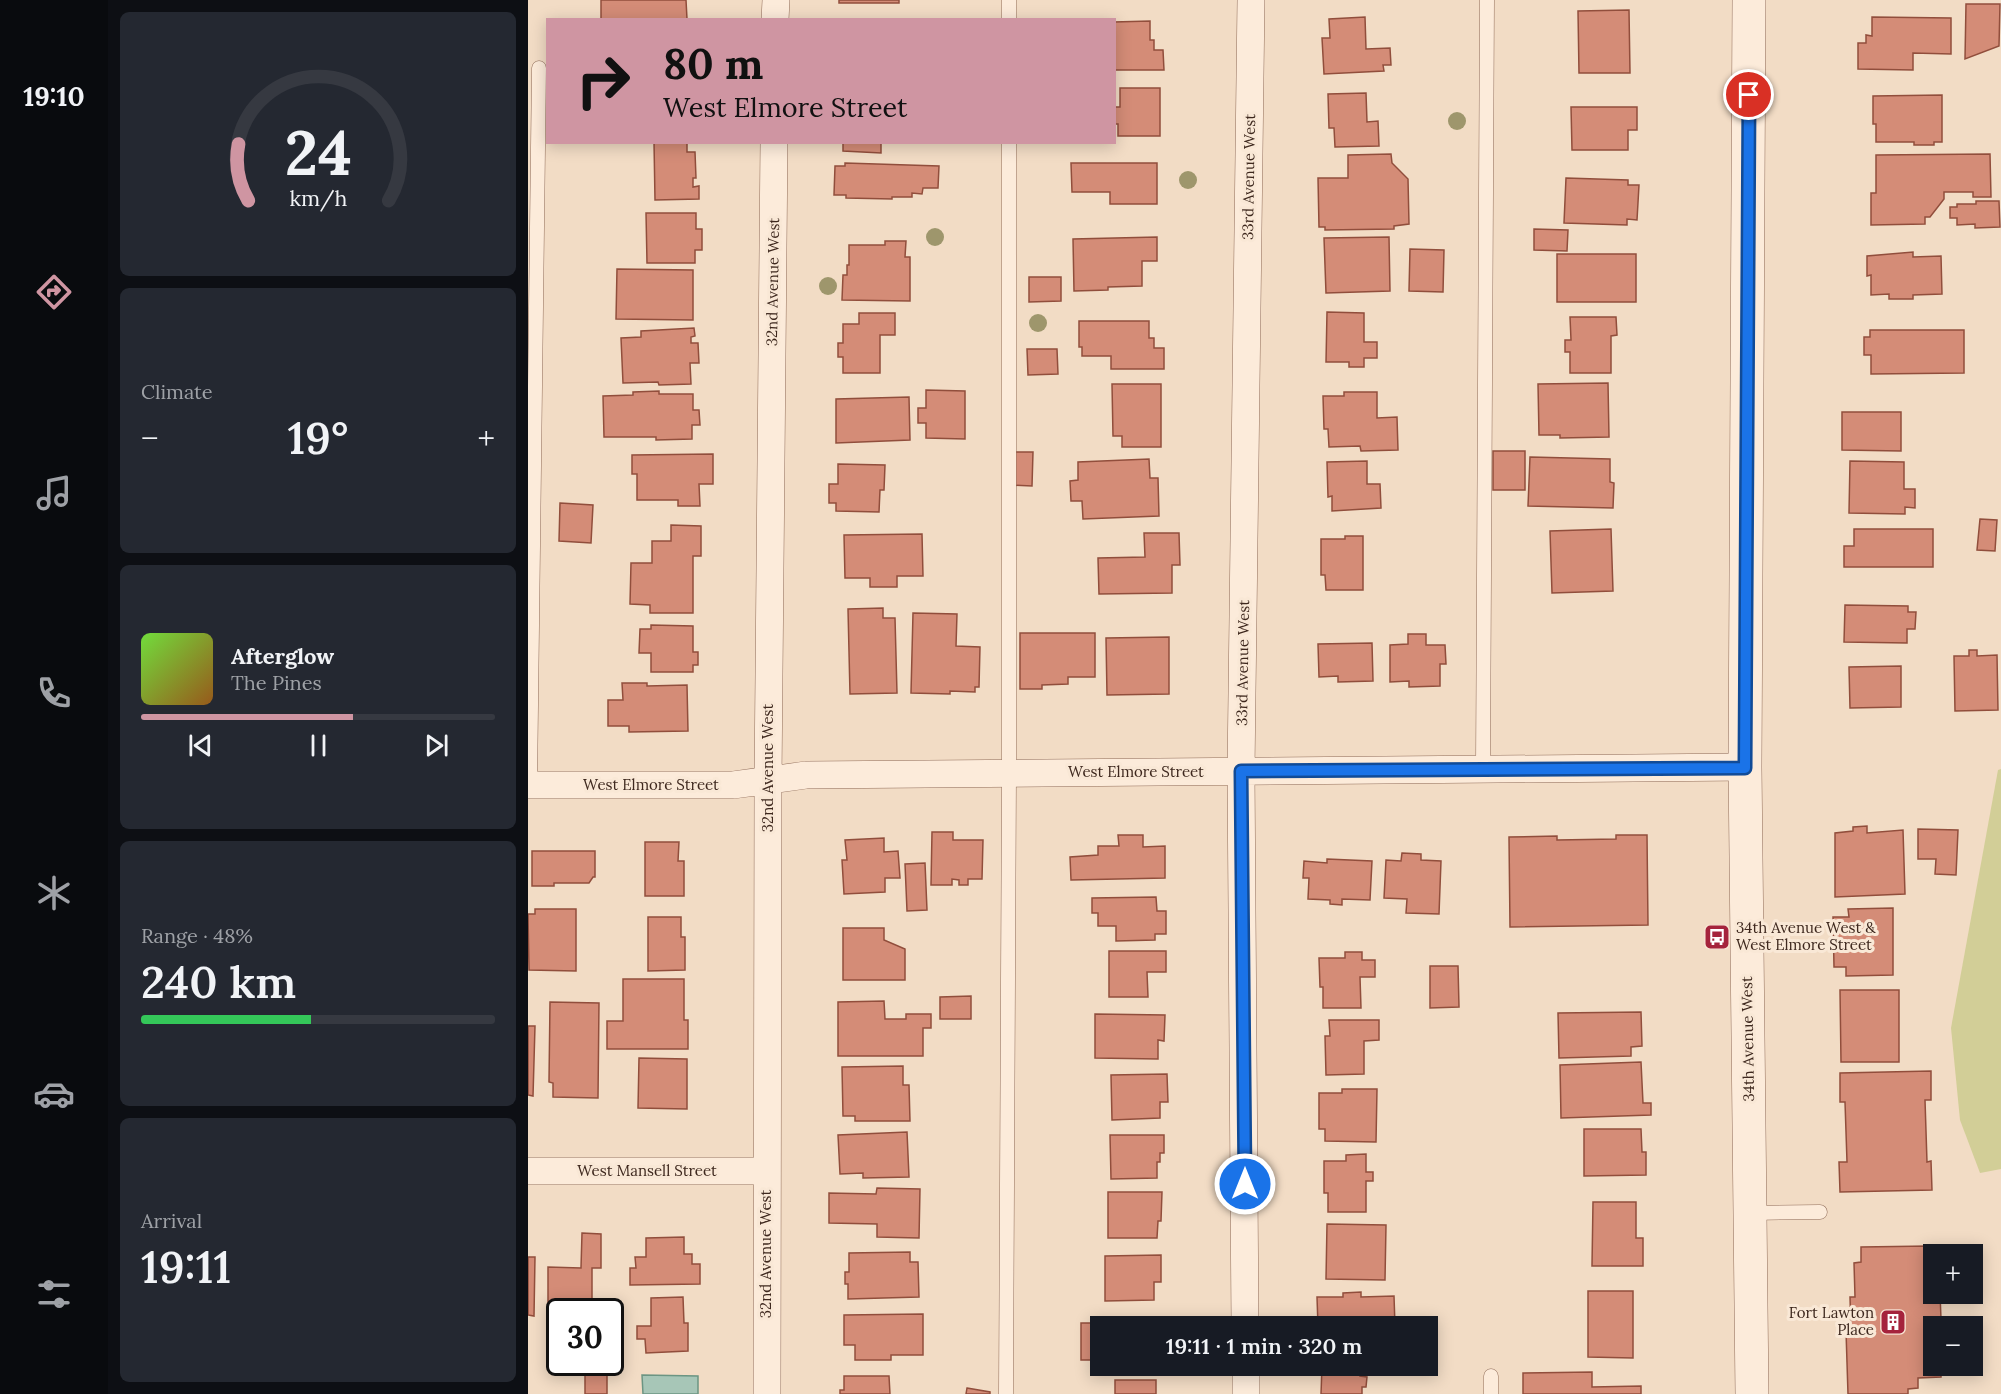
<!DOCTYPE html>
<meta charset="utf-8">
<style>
:root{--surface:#171b24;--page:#242831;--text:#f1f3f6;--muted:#9ea1a6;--line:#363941;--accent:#cf95a2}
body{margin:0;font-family:Lora,serif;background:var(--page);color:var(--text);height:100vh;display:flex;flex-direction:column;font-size:22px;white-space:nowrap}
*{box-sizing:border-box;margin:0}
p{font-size:20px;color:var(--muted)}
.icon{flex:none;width:33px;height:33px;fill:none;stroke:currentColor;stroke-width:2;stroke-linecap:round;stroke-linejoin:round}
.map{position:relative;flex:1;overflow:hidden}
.panel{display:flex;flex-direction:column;gap:12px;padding:12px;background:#0d0f14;width:420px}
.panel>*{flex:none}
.hud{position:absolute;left:18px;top:18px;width:570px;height:126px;border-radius:0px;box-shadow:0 3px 15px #0003;background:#cf95a2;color:#111;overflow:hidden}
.buttons{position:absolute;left:1395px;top:1244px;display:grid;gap:12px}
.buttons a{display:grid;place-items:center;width:60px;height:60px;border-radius:0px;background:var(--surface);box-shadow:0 3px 15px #0003;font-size:30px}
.speed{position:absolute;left:18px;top:1298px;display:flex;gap:12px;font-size:30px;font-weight:700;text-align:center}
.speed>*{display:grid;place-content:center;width:78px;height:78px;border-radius:50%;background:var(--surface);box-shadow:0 3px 15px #0003;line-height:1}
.speed .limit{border:3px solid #111;border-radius:9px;background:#fff;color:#111}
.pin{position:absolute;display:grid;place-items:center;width:51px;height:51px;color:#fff;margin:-26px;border:3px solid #fff;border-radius:50%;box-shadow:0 2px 6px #0007}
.me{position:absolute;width:66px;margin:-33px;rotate:0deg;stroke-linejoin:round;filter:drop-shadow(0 0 4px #0008)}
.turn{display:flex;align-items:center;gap:21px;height:126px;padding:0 18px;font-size:27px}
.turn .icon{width:78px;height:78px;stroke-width:2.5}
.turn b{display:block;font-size:42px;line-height:51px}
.big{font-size:45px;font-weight:600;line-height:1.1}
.panel .widget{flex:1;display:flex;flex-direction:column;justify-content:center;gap:9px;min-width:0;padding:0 21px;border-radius:9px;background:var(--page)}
.panel .dial{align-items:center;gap:0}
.dial svg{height:156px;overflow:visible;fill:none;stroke:var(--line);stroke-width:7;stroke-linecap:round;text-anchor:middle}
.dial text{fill:var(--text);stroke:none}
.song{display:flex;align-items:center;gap:18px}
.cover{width:72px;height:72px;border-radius:9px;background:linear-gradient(135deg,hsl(100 70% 55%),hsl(30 70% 35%))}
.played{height:6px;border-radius:3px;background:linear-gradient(90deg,var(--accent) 60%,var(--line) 60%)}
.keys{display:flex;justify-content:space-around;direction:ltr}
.heat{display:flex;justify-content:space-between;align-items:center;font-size:33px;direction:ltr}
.charge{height:9px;border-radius:4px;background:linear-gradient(90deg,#34c759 48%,var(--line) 0)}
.trip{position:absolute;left:562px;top:1316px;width:348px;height:60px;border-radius:0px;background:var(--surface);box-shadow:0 3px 15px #0003;font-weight:600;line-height:60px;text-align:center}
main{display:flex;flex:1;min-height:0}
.dock{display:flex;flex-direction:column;width:108px;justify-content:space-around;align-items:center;background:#090b0e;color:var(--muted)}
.dock .icon{width:42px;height:42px}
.dock .current{color:var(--accent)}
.dock b{font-size:27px;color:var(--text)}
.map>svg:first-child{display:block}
.green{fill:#d2ce97}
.water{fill:#a7c6b7;stroke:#6c9583;stroke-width:1.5}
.building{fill:#d48c77;stroke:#914e3c;stroke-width:1.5}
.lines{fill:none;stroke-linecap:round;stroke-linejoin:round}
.service-casing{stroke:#906c59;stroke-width:15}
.minor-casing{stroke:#906c59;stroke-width:28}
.tertiary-casing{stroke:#906c59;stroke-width:34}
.service{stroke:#fcebda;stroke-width:14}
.minor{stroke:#fcebda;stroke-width:27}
.tertiary{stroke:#fcebda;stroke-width:33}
.tree{fill:#9e966c}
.route-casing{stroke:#114b97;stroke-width:15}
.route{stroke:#1a73e8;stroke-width:10}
.labels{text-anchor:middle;stroke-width:6;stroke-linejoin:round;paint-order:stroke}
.street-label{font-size:15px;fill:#3e281e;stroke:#f9e8d6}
.poi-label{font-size:15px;fill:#3e281e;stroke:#f9e8d6;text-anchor:start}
</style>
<main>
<nav class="dock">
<b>19:10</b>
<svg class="icon current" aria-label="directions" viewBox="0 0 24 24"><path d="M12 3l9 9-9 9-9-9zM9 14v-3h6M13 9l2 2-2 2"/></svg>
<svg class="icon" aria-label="music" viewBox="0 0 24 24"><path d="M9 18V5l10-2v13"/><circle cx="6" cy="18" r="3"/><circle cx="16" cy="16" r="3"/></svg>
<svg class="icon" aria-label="phone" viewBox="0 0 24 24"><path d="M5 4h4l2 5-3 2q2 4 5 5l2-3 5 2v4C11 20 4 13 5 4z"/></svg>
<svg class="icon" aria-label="climate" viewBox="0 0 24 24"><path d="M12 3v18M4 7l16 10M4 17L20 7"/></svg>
<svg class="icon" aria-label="car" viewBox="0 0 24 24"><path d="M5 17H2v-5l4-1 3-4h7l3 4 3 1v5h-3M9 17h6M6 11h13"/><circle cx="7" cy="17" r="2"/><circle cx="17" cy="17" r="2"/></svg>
<svg class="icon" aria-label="filters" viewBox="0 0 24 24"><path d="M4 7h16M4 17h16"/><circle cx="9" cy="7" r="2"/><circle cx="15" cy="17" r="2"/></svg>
</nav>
<section class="panel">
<div class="widget dial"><svg viewBox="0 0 100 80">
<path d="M14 69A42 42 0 1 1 86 69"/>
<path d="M14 69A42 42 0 0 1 9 40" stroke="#cf95a2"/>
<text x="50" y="56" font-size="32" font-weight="700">24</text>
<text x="50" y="72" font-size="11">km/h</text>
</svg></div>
<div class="widget"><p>Climate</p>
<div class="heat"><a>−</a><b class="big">19°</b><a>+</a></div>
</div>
<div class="widget">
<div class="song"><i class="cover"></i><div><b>Afterglow</b><p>The Pines</p></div></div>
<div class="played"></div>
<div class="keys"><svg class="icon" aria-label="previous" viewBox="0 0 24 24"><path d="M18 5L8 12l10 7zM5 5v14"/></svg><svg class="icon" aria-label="pause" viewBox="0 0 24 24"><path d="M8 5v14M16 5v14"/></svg><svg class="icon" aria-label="next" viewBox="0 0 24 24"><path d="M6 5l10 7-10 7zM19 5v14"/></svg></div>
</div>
<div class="widget"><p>Range · 48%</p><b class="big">240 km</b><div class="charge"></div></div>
<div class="widget"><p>Arrival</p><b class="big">19:11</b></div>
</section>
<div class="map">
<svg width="1473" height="1394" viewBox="0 0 1473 1394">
<rect width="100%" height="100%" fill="#f2dcc5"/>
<path class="green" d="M1473,769v400l-21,4 -20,-53 -9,-92 47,-258z"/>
<path class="water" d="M114,1375l56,1v18h-55z"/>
<path class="building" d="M73,0h85l1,19 -86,1z
M311,0h60v3h-60z
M1438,4h34l-1,42 -34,13z
M1101,10l1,63h-51l-1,-62z
M837,17l1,32 24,-1 1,17h-8l1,6 -60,3 -2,-36h8l-1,-19z
M1344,17l79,1v36l-38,-1v17l-55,-1v-26h8v-8l6,1z
M622,21v19h4v10h9l1,20h-50v-48z
M592,88h40v48h-42v-12h-4v-17h6z
M838,93l1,29 11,-1 1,25 -44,1 -1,-19h-5l-1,-34z
M1414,95v47h-8v3h-20v-3h-38v-18h-3v-28z
M1043,107h66v23h-9v20h-56z
M126,142h33v10h8l1,26h-3v9l6,-1v13l-44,1z
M315,142h38v11l-38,-2z
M863,154l1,9 16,16 1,45 -15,2v3l-69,1v-3h-6l-1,-49h30v-23z
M1462,154l1,43h-18v-5h-29v7l-14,18h-5v7l-54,1v-32h5v-38z
M317,163l94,3 -1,22h-15l-1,6 -10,-1v4h-20v2l-46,-1v-3h-12l1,-29h10z
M543,163h86v41h-47v-12h-38z
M1038,178l62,2v5h11l-2,35 -10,-1v6l-63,-2z
M1448,201h23l1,26 -25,1v-4l-18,1v-7h-7v-11h7v-3h19z
M118,213h50v16h6v21h-7v13h-48z
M1006,229l34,1 -1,21 -33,-1z
M629,237v24h-15v25l-34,1v3l-34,1 -1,-52z
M861,237l1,54 -64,2 -2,-55z
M357,241h21l-1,16h5v44l-68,-1 1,-25h4v-10h2v-20h36z
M882,249l34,1 -1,42 -34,-1z
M1385,252v5l28,-1 1,38 -29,1v4h-24v-5l-18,1v-20l-4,1v-20z
M1029,254h79v48h-79z
M89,269l76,1v50l-77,-1z
M501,277h32v24l-32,1z
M799,312l37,1v29h13v16h-13v9h-15v-5h-23z
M331,313h36v22h-15v38h-37v-16h-5v-14h5v-19h16z
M1042,317h46l1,18 -6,1v37h-41v-21h-5v-12h6z
M551,321h70v17h5v10h10v21h-53v-13h-29v-9h-3z
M166,328l1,8 -4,1v6h7l1,20h-9l1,21 -32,1 -1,-3 -35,1 -2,-45 20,-1v-6z
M1342,330h94v43l-93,1v-19h-7v-18h6z
M499,349h30l1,25 -30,1z
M1080,383l1,54 -49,1v-3h-21l-1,-51z
M584,384h49v63h-39v-11h-9z
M398,390l39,1v48l-39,-1v-15h-8v-15h8z
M131,391v3h34v16h6l1,15h-8v14l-36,1v-3h-52l-1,-41 30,-1v-3z
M816,392h33v26l20,-1 1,33 -37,1 -1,-5 -31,1 -1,-18h-4l-1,-33h21z
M381,397l1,43 -74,3v-44z
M1314,412h59v39l-59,-1z
M965,451h32v39h-32z
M483,452h22l-1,34 -23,-1z
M185,454v30h-14l1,22h-22v-6h-41v-26h-5v-19z
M1002,457l80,2v23l4,1 -1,25 -85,-2z
M621,459l1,19h8l1,38 -76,3 -1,-18h-11l-1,-20 8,-1v-18z
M839,461v23h13l1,24 -49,3v-15l-4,1 -1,-35z
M1322,461l54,1v27h11v19l-10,-1v7l-56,-1z
M310,464l47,1 -1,25h-4l-1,22 -43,-1v-8h-7v-19h9z
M32,503l33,2 -2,38 -32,-2z
M1452,519l17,1 -2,31 -18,-1z
M143,525l30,1v30h-8v57h-43v-8l-20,-1 1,-41h21v-22h19z
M1083,529l2,62 -61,2 -2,-62z
M1326,529h79v38h-89v-21h10z
M616,533h35l1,32h-8v28l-73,1 -1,-36 47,-1z
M394,534l1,42h-26v11h-27v-9h-25l-1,-43z
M817,536h18v54h-37l-1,-15h-4v-36h24z
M1317,605l63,1v6h8l-1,17h-8v14l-63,-1z
M355,608v10h12l2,75 -47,1 -2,-85z
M385,613l44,1 -1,32 24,1 -1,40h-4v5l-25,-1v3l-39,-1z
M123,625l42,1v26h5v13h-5v7h-42v-19h-12l1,-24h11z
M492,633h75v44h-27v7l-26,1v4h-22z
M880,634h18v11h19l1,19h-6v22l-31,1v-6l-19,1v-37l18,-1z
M641,637v57l-62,1 -1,-57z
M844,643l1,38 -35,1v-6l-19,1 -1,-33z
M1441,650h8v6l20,-1 1,55 -43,1 -1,-55h15z
M1373,666v41l-51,1 -1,-41z
M94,683h25v3l40,-1 1,46 -59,1v-6h-21v-26h15z
M1339,826v7l36,-3 2,64 -70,3v-64l18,-2v-4z
M1390,829l40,1 -2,45 -21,-1 1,-15h-18z
M404,832h21v8h30l-1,39h-14v6h-9v-5l-7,-1v6h-21z
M590,835h25v12l22,-1v32l-94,2 -1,-23 28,-2v-9h21z
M1088,835h31l1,90 -138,2 -1,-90 48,-1v4l59,-1z
M356,838v14l14,-1 2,27h-15v14l-41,2 -2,-34h5l-2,-20z
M117,842h34l-1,19h6v35h-39z
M4,851h63v26h-2l-4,6h-35v3h-22z
M874,853l19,1v6l20,1 -2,53 -33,-1 1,-14 -23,-1 2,-38 15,1z
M799,859l45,2 -2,39 -28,-1v6l-12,-1v-4l-22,-1 1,-21h-6l1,-17 23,2z
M397,863l2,47 -20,1 -2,-47z
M628,897l1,14h9v23h-11v6l-39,1v-15h-18v-13h-6v-15z
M1365,908v67l-47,1v-9h-12l-1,-50h16l-1,-8z
M7,909h41v62l-47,-1 -1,-56h7z
M120,917h33v20h4v33l-37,1z
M315,928h41v12l21,9v31h-62z
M581,951h57v21h-19l1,25h-39z
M817,952h17v8h13v17h-15l1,31h-38v-21h-3l-1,-29h26z
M902,966h28l1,41 -29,1z
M95,979h61v41h4v29h-81v-28h16z
M1312,990h59v72h-58z
M443,996v23h-31v-22z
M356,1001l1,18h21v-5h25v14h-8v28h-85v-54z
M22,1002l49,1 -1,95 -45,-1v-14l-4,-1z
M1113,1012l1,34 -11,1v9l-72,2 -1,-45z
M567,1014l70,1 -1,26 -6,-1v19l-63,-1z
M801,1020h50v20l-15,1v33l-38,1 -1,-39h5z
M0,1026h7l-2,70 -5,-1z
M111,1058l48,1v50l-49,-1z
M1113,1062l2,41h8v12l-90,3 -1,-53z
M375,1066v19h6l1,36h-55v-5h-12l-1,-49z
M1403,1071v29h-6l2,62 4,-1 1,29 -92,2 -1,-30h8l-2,-60h-5v-29z
M639,1074l1,28h-8v16l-48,2 -1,-45z
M814,1089h35l-1,53 -51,-1v-12h-6v-36h23z
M1056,1129h57l1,23h4v23l-62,1z
M379,1132l2,45 -46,1v-5l-23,1 -2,-39z
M582,1135h54v18h-4v9h-3v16l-46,1z
M838,1154v18h7v9h-7v31h-38v-19h-4v-32h22v-6z
M349,1188l43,1 -1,49 -42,-1v-13l-48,-1v-30l47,1z
M580,1192h54l-1,29h-3l-1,17h-49z
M1065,1202h43v36h7v28h-51z
M799,1224l59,1 -1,55 -59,-1z
M54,1233l19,1v34h-9v43h-32v5h-12v-49l33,1z
M156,1237v17h8v10h8v20l-70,1v-17h6l-1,-11h11v-19z
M1401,1246v17h5v30h6l1,26h-5v7h-2v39h19v2h-12v10l-23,1v10l-10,1v5h-60l-2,-63h5l-1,-34h5l-1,-34 7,-1v-15z
M382,1252v10h8l1,35 -71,2v-15h-3v-12h4v-19z
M633,1255v27h-7v18l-49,1v-45z
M0,1257h7l-1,59 -6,-1z
M1060,1291h45v67l-45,-1z
M833,1292v5l33,-1 1,30h-77l-1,-29h26v-4z
M155,1297l1,26h4v28l-42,2 -1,-14h-8v-13h14v-28z
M395,1314v41h-32v5h-36v-15h-11v-30z
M553,1323h78v3h-58v34h-20z
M815,1365h18l-1,11 7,1 -1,10h-4v7h-41l1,-28 20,1z
M79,1369v25h-22v-24z
M1064,1372v15l49,-1v8h-118v-21z
M316,1376h45l1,18h-50v-4h4z
M587,1380h41v14h-41z
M439,1388l23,4v2h-24z"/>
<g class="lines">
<g class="service-casing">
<path id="service" d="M481,0v20
M955,769l4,-769
M2,785l9,-717
M1222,1213l70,-1
M963,1376v18
M478,1394l3,-621v-631"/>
</g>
<g class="minor-casing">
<path id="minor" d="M247,20l1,-20
M0,785h205l73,-10 939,-8
M0,1171h238
M717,1326l-4,-555 10,-771
M718,1365v29
M239,1394l1,-613 6,-639"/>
</g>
<g class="tertiary-casing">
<path id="tertiary" d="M1221,0l-4,767 7,627"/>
</g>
<use href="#service" class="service"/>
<use href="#minor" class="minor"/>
<use href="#tertiary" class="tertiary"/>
</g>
<g class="tree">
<circle cx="929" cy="121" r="9"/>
<circle cx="660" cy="180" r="9"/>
<circle cx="407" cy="237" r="9"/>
<circle cx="300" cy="286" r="9"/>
<circle cx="510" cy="323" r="9"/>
</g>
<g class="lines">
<g class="route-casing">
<path id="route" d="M717,1184l-4,-413 504,-3 4,-673"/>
</g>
<use href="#route" class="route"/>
</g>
<defs>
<g id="bus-square" transform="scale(1.35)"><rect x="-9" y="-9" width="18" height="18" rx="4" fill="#a5233c" stroke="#f9e8d6"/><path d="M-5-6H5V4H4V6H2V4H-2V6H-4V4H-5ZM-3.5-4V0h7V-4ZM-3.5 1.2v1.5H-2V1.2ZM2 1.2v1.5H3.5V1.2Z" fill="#fff"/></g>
<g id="building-square" transform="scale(1.35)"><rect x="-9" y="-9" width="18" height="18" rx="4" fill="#a5233c" stroke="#f9e8d6"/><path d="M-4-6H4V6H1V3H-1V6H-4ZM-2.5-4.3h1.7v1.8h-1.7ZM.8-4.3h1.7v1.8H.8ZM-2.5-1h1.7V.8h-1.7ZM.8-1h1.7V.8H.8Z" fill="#fff"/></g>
</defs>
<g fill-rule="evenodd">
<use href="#bus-square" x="1189" y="937"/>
<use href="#building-square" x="1365" y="1322"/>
</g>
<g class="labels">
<g class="street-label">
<text transform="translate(721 177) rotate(-89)" y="5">33rd Avenue West</text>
<text transform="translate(245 282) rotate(-89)" y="5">32nd Avenue West</text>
<text transform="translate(715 663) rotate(-89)" y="5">33rd Avenue West</text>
<text transform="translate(240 768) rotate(-90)" y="5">32nd Avenue West</text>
<text x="608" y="777">West Elmore Street</text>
<text x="123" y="790">West Elmore Street</text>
<text transform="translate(1220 1039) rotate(-91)" y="5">34th Avenue West</text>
<text x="119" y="1176">West Mansell Street</text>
<text transform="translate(238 1254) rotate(-90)" y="5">32nd Avenue West</text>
</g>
<g class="poi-label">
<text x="1208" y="933">34th Avenue West &amp;<tspan x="1208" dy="17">West Elmore Street</tspan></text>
<text x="1346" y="1318" text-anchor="end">Fort Lawton<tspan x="1346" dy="17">Place</tspan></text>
</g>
</g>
</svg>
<div class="buttons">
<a>+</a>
<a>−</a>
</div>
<div class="speed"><div class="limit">30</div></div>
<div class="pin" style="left:1221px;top:95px;background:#d93025"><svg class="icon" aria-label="arrive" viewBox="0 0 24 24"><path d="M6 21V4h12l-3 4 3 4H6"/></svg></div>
<svg class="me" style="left:717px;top:1184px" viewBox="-20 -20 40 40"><circle r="17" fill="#1a73e8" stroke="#fff" stroke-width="3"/><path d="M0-11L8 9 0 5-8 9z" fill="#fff"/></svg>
<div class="trip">19:11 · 1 min · 320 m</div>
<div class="hud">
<div class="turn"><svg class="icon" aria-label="right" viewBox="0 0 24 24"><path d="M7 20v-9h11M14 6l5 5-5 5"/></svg><div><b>80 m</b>West Elmore Street</div></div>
</div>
</div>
</main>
